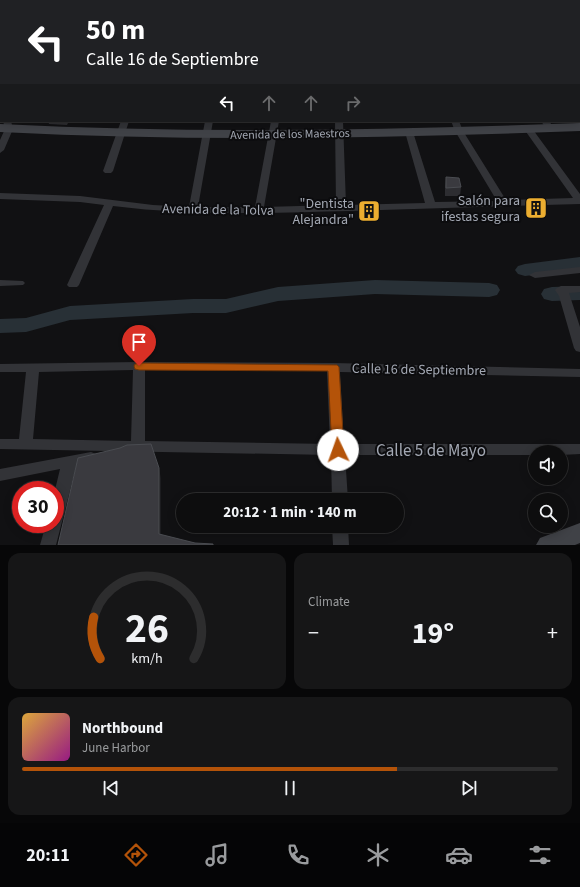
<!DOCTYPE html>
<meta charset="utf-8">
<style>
:root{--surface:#0d0d0e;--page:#161617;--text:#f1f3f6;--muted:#9a9c9e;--line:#2d2d2e;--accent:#b45309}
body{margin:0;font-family:"Source Sans 3",sans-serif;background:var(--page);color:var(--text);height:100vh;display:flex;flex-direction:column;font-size:15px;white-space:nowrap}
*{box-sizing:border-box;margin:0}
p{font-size:13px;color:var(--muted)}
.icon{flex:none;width:22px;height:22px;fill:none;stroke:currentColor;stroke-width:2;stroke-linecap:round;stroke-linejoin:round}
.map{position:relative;height:545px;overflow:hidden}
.side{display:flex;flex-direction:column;gap:8px;padding:8px;background:#070708;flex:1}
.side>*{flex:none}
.guide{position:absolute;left:0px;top:0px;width:580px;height:122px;box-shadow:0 2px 10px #0003,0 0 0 1px var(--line);background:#202124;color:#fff;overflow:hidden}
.buttons{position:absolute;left:528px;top:445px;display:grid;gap:8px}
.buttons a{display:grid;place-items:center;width:40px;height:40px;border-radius:50%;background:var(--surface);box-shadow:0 2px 10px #0003,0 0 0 1px var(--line);font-size:20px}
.speed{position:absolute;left:12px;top:481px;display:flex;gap:8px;font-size:20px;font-weight:700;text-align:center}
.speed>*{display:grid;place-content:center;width:52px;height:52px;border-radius:50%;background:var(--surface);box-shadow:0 2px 10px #0003,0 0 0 1px var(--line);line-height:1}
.speed .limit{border:6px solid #d22;background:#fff;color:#111}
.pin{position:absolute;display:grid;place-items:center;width:34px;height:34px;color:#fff;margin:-41px -17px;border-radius:50% 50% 50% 0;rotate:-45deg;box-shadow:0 0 4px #0007}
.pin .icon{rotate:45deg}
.me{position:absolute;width:44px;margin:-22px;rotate:357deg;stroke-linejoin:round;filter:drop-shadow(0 0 3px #0008)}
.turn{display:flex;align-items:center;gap:14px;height:84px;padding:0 20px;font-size:18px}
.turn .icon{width:52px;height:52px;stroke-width:2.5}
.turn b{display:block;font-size:28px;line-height:34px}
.lanes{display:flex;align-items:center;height:38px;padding:0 20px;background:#0003;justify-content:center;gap:20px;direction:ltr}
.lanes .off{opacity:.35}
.big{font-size:30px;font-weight:700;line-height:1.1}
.side .widget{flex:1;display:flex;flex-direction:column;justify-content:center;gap:6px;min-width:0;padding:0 14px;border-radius:12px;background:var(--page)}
.side .dial{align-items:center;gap:0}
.dial svg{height:104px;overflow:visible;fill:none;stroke:var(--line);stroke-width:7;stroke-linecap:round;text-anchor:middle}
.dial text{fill:var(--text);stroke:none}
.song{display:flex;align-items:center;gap:12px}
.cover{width:48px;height:48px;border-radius:6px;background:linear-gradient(135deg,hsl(40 70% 55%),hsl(310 70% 35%))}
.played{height:4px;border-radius:2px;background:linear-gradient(90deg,var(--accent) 70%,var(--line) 70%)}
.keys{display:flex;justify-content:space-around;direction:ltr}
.heat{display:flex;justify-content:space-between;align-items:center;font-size:22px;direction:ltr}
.side .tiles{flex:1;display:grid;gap:8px;grid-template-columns:1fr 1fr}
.widget:last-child{grid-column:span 2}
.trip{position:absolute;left:176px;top:493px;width:228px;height:40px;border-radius:20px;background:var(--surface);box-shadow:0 2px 10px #0003,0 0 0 1px var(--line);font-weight:700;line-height:40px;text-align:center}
.tab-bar{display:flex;height:64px;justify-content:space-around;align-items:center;background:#050506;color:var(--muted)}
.tab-bar .icon{width:28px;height:28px}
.tab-bar .current{color:var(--accent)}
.tab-bar b{font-size:18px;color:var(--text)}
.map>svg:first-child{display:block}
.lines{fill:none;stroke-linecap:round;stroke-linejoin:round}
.river{fill:#283036;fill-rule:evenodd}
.street{fill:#323337;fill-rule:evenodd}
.secondary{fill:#404247;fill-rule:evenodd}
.wall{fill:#2d2d31}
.shaded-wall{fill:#1c1c1f}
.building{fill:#3a3a3f;stroke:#4a4c51}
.route{fill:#b45309;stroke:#753606}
.labels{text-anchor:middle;stroke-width:4;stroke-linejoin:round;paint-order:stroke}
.far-street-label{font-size:12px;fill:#a3a8b3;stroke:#0c0c0e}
.poi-label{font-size:14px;fill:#a3a8b3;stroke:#0c0c0e;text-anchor:end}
.street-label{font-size:14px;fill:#a3a8b3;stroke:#0c0c0e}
.near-street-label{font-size:17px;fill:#a3a8b3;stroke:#0c0c0e}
</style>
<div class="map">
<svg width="580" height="545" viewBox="0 0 580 545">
<rect width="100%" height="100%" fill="#111113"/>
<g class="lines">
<path class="river" d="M580,257v12l-55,7 -7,-2 -3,-4 3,-4 7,-2z
M375,280l114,3 8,2 3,5 -3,5 -8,2 -114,-3 -97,7 -52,12h-33l-123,7 -44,12 -26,1v-14l26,-1 44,-12 123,-7h33l52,-12z
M580,286v14l-28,1 -8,-2 -3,-5 3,-5 8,-2z"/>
<path class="street" d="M18,0h6v1h-6z
M266,0h6l1,1h-6z
M386,0h23l-24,1z
M0,15h1v4h-1z
M579,15h1v4h-1z
M0,34h1l-1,5z
M579,46h1v4h-1z
M0,57h1v4h-1z
M579,68h1v5h-1z
M579,85h1v4h-1z
M0,88h1v8h-1z
M579,102h1v4h-1z
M3,121h8l2,8 -9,21 -4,3v-13l5,-11z
M121,121h8l-16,50 -2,2h-6l-2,-2z
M205,121h8l-15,86h57l16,-86h8l-15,86 72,-2 -1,-84h8l3,84 79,-2 -20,-71 4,-3 4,3 22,70 62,-1 -42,-70 -4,-10h8l4,10 43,69 67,-2 -49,-69 1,-2h6l49,67v10c-77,2 -154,5 -231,7 -79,2 -157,5 -236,-5l-34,79 -2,2h-8l-2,-2 37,-80 -24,-3 -80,-3v-6l80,3 73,9 36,2z
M541,121h8l5,7 -1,2h-6z
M580,267v6l-45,5 -6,-3 6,-3z
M0,280l23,1 2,2 -2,2 -23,1z
M561,286h19v6l-11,1 11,34v25l-4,-1 -2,-3 -15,-52 -4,-6 2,-2z
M139,362l194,1 247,6v8l-240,-5 4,72h236v10l-19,1v-3h-26v3h-190l3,45h-16l-1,-45 -331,-6v-10h19l7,-67h-26v-8zM133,370l-2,71 -98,-2 6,-67zM145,370l182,1 3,73 -185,-3z
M91,452l5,2 2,4 -2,4 -20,5 -20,78h-16l6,-21h9v-34l5,-21 -60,12v-12z
M332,526h16l1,19h-16z"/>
<path class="secondary" d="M580,123v8c-194,7 -387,11 -580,1v-8c193,10 386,6 580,-1z
M580,523v20l-5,2h-39l4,-7z"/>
</g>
<path class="wall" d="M48,121h21l-2,4 -18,-1z
M446,177l15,10 -1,9h-15v-10z"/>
<path class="shaded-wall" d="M159,468l2,10v66l-2,-10z"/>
<path class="building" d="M446,177l13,1 2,9 -15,1z
M151,444l8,24v66l36,9 18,1v1h-155l20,-87 42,-10 7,-3z"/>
<path class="route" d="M139,363l198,2 2,2 5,83 -2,3 -4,2 -4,-2 -2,-3 -4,-79 -189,-1 -4,-1 -1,-3 1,-2z"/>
<defs>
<g id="building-square" transform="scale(1.15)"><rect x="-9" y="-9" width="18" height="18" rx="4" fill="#ecae30" stroke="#0c0c0e"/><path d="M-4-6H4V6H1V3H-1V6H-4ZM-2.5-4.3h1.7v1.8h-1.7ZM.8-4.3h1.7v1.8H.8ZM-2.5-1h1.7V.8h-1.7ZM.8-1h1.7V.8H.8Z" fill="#111"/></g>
</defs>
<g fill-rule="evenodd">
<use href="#building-square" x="536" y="208"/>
<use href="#building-square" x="369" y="211"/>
</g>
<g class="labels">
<g class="far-street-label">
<text transform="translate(290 134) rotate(-1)" y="4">Avenida de los Maestros</text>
</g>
<g class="poi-label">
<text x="520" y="205">Salón para<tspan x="520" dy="16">ifestas segura</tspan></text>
<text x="354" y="208">"Dentista<tspan x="354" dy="16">Alejandra"</tspan></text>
</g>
<g class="street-label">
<text transform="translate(218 209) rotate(1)" y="5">Avenida de la Tolva</text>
<text transform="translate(419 369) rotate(1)" y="5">Calle 16 de Septiembre</text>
</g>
<g class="near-street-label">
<text x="431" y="456">Calle 5 de Mayo</text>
</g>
</g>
</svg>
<div class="buttons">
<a><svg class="icon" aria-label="sound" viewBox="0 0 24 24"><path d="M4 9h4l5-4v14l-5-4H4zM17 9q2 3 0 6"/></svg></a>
<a><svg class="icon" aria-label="search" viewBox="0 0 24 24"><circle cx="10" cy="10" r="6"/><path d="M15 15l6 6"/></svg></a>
</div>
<div class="speed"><div class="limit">30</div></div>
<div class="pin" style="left:139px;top:366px;background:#d93025"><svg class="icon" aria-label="arrive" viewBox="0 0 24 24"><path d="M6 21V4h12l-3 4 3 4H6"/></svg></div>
<svg class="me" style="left:338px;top:450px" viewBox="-20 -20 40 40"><circle r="19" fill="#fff"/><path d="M0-13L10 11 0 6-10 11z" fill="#b45309"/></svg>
<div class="trip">20:12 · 1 min · 140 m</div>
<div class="guide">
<div class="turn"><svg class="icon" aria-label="left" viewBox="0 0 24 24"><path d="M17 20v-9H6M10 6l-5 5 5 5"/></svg><div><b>50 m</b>Calle 16 de Septiembre</div></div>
<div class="lanes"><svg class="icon" aria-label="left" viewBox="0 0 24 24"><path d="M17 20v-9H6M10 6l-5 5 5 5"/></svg><svg class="icon off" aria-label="ahead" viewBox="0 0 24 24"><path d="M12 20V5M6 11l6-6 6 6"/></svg><svg class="icon off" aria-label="ahead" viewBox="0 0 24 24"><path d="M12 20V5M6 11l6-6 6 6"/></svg><svg class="icon off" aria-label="right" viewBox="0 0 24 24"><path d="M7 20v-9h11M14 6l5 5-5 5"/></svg></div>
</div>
</div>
<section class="side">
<div class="tiles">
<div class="widget dial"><svg viewBox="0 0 100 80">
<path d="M14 69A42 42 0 1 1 86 69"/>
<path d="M14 69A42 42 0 0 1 9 37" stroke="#b45309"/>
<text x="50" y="56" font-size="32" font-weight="700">26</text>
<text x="50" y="72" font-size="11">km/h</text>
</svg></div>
<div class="widget"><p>Climate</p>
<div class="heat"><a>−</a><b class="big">19°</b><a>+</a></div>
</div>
<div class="widget">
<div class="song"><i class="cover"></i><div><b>Northbound</b><p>June Harbor</p></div></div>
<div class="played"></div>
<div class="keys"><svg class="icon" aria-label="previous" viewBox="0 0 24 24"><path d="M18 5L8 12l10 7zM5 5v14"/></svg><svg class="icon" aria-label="pause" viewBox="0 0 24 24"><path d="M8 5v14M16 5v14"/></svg><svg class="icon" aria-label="next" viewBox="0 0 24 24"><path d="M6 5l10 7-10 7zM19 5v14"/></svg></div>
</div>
</div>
</section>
<nav class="tab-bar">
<b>20:11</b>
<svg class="icon current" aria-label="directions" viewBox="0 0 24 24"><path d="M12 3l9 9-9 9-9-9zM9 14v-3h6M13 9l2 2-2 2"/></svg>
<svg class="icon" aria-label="music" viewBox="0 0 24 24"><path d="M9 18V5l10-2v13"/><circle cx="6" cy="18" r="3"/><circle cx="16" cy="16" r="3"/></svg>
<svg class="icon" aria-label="phone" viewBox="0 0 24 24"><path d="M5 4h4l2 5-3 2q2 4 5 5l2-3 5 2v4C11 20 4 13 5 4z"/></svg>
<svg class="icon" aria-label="climate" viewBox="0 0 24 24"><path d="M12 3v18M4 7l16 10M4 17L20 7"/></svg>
<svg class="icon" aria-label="car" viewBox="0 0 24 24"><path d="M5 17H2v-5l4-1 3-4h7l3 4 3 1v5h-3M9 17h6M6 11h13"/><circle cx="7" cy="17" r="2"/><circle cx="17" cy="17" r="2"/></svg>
<svg class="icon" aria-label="filters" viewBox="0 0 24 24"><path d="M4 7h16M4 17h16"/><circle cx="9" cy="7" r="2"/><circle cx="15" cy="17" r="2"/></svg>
</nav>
